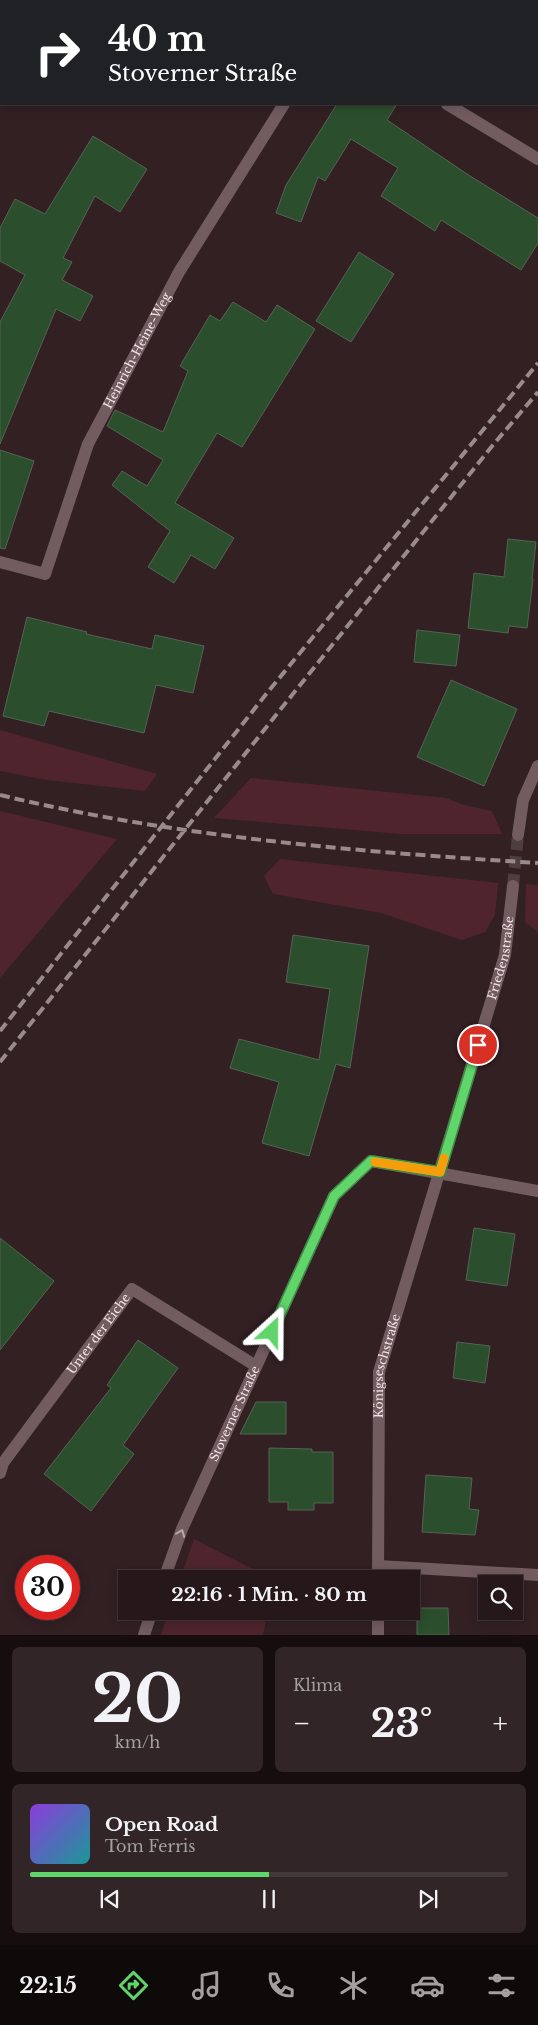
<!DOCTYPE html>
<html lang="de">
<meta charset="utf-8">
<style>
:root{--surface:#26181a;--page:#322527;--text:#f1f3f6;--muted:#a4a0a2;--line:#423739;--accent:#60d56a}
body{margin:0;font-family:"Libre Baskerville",serif;background:var(--page);color:var(--text);height:100vh;display:flex;flex-direction:column;font-size:19px;white-space:nowrap}
*{box-sizing:border-box;margin:0}
p{font-size:16px;color:var(--muted)}
.icon{flex:none;width:28px;height:28px;fill:none;stroke:currentColor;stroke-width:2;stroke-linecap:round;stroke-linejoin:round}
.map{position:relative;height:1635px;overflow:hidden}
.details{display:flex;flex-direction:column;gap:12px;padding:12px;background:#150d0e;flex:1}
.details>*{flex:none}
.hud{position:absolute;left:0px;top:0px;width:539px;height:105px;box-shadow:0 2px 12px #0003,0 0 0 1px var(--line);background:#202124;color:#fff;overflow:hidden}
.fabs{position:absolute;left:478px;top:1575px;display:grid;gap:10px}
.fabs a{display:grid;place-items:center;width:45px;height:45px;border-radius:0px;background:var(--surface);box-shadow:0 2px 12px #0003,0 0 0 1px var(--line);font-size:25px}
.speed{position:absolute;left:15px;top:1555px;display:flex;gap:10px;font-size:25px;font-weight:700;text-align:center}
.speed>*{display:grid;place-content:center;width:65px;height:65px;border-radius:50%;background:var(--surface);box-shadow:0 2px 12px #0003,0 0 0 1px var(--line);line-height:1}
.speed .limit{border:8px solid #d22;background:#fff;color:#111}
.pin{position:absolute;display:grid;place-items:center;width:42px;height:42px;color:#fff;margin:-21px;border:2px solid #fff;border-radius:50%;box-shadow:0 1px 5px #0007}
.me{position:absolute;width:55px;margin:-28px;rotate:24deg;stroke-linejoin:round;filter:drop-shadow(0 0 4px #0008)}
.turn{display:flex;align-items:center;gap:18px;height:105px;padding:0 25px;font-size:22px}
.turn .icon{width:65px;height:65px;stroke-width:2.5}
.turn b{display:block;font-size:35px;line-height:42px}
.big{font-size:38px;font-weight:800;line-height:1.1}
.details .tile{flex:1;display:flex;flex-direction:column;justify-content:center;gap:8px;min-width:0;padding:0 18px;border-radius:8px;background:var(--page)}
.details .dial{align-items:center;gap:0}
.dial b{font-size:65px;line-height:1}
.song{display:flex;align-items:center;gap:15px}
.cover{width:60px;height:60px;border-radius:8px;background:linear-gradient(135deg,hsl(270 70% 55%),hsl(180 70% 35%))}
.played{height:5px;border-radius:2px;background:linear-gradient(90deg,var(--accent) 50%,var(--line) 50%)}
.keys{display:flex;justify-content:space-around;direction:ltr}
.heat{display:flex;justify-content:space-between;align-items:center;font-size:28px;direction:ltr}
.details .tiles{flex:1;display:grid;gap:12px;grid-template-columns:1fr 1fr}
.tile:last-child{grid-column:span 2}
.trip{position:absolute;left:118px;top:1570px;width:302px;height:50px;border-radius:0px;background:var(--surface);box-shadow:0 2px 12px #0003,0 0 0 1px var(--line);font-weight:800;line-height:50px;text-align:center}
.tab-bar{display:flex;height:80px;justify-content:space-around;align-items:center;background:#0f0a0a;color:var(--muted)}
.tab-bar .icon{width:35px;height:35px}
.tab-bar .on{color:var(--accent)}
.tab-bar b{font-size:22px;color:var(--text)}
.map>svg:first-child{display:block}
.green{fill:#4f242d}
.building{fill:#2b4e2d;stroke:#556355}
.lines{fill:none;stroke-linecap:round;stroke-linejoin:round}
.street-tunnel{stroke:#4f3e40;stroke-width:12;stroke-dasharray:12 6;stroke-linecap:butt}
.street{stroke:#725c60;stroke-width:12}
.rail{stroke:#998a8c;stroke-width:4;stroke-dasharray:10 5;stroke-linecap:butt}
.oneway{stroke:#b8a7aa}
.route-casing{stroke:#3e8a45;stroke-width:12}
.route{stroke:#60d56a;stroke-width:9}
.slow{stroke:#f59e0b;stroke-width:9}
.labels{text-anchor:middle;stroke-width:5;stroke-linejoin:round;paint-order:stroke}
.street-label{font-size:12px;fill:#f2e5e7;stroke:#322023}
</style>
<div class="map">
<svg width="538" height="1635" viewBox="0 0 538 1635">
<rect width="100%" height="100%" fill="#322023"/>
<path class="green" d="M0,730l157,44 -12,17 -98,-11 -47,-9z
M251,778l195,20 18,7 28,6 10,23h-101l-187,-16z
M0,811l117,28 -117,139z
M280,859l218,24 -3,32 -10,17 -23,8 -81,-27 -108,-19 -9,-18z
M526,884l12,1v47l-13,-10z
M194,1539l78,40h-92z
M169,1611h99l-5,24h-102z"/>
<path class="building" d="M337,104h60l-10,16 83,56 68,42v25l-17,27 -80,-50 -6,11 -54,-35 17,-28 -47,-29 -26,42 -7,-4 -17,45 -25,-9 10,-28z
M93,136l54,33 -27,43 -25,-16 -32,62 9,4 -10,18 31,16 -13,25 -24,-12 -56,135v-122l25,-47 -25,-14v-33l15,-29 30,15z
M359,252l35,22 -43,68 -35,-21z
M233,302l33,20 11,-17 38,24 -73,118 -25,-14 -42,70 59,35 -19,31 -24,-14 -17,28 -26,-16 22,-36 -58,-46 10,-14 25,15 16,-26 -56,-34 8,-16 48,22 25,-61 -8,-5 30,-51 10,6z
M0,450l34,11 -29,88 -5,-1z
M508,539l28,3 -4,37h1l-6,49 -18,-2 -1,7 -40,-5 6,-55 30,4z
M27,617l60,15 -1,2 66,15 3,-14 49,11 -11,47 -37,-8 -12,48 -95,-22 -5,15 -41,-10z
M417,630l43,5 -4,31 -42,-4z
M451,680l66,29 -33,77 -67,-29z
M293,935l76,11 -19,122 -14,-4 -27,92 -47,-13 17,-61 -49,-14 9,-29 80,21 11,-71 -44,-7z
M474,1228l41,6 -8,52 -41,-6z
M0,1238l54,43 -54,69z
M138,1340l40,28 -55,77 11,9 -43,57 -47,-37 67,-86 -4,-3z
M457,1342l33,4 -5,37 -32,-5z
M256,1402h30v32h-46z
M269,1448l43,1v3h21v51h-19v7h-26v-8h-19z
M426,1475l46,3 -3,31 10,1 -4,25 -53,-3z
M417,1608h31l1,27h-32z"/>
<g class="lines">
<path class="street-tunnel" d="M513,886l5,-51"/>
<g class="street">
<path d="M278,0l2,1"/>
<path d="M447,104l91,55"/>
<path id="s1" d="M0,562l45,12 43,-130 91,-172 105,-168"/>
<path d="M518,835l5,-35 15,-34"/>
<path id="s2" d="M0,1473l3,-10 129,-174 124,77"/>
<path d="M378,1566l160,9"/>
<path id="s3" d="M164,1579l18,-50 152,-333 37,-35 167,30"/>
<path id="s4" d="M378,1579l1,-207 126,-417 8,-69"/>
<path d="M144,1635l8,-24"/>
<path d="M378,1635v-24"/>
</g>
<path class="rail" d="M0,795c174,42 360,57 538,68
M0,1031l267,-338 271,-330
M0,1062l284,-357 209,-260 45,-53"/>
</g>
<defs><path id="oneway-chevron" d="M-2-3.5L2.5 0L-2 3.5" fill="none" stroke-width="1.6" stroke-linecap="round" stroke-linejoin="round" transform="scale(1.25)"/></defs>
<use class="oneway" href="#oneway-chevron" transform="translate(181 1533) rotate(-69)"/>
<g class="lines">
<g class="route-casing">
<path id="route" d="M272,1332l62,-136 37,-35 69,11 38,-127"/>
</g>
<use href="#route" class="route"/>
<path class="slow" d="M375,1162l65,10 4,-14"/>
</g>
<g class="labels">
<g class="street-label">
<text dy="4" stroke="none"><textPath href="#s1" startOffset="289">Heinrich-Heine-Weg</textPath></text>
<text dy="4" stroke="none"><textPath href="#s4" startOffset="639">Friedenstraße</textPath></text>
<text dy="4" stroke="none"><textPath href="#s2" startOffset="171">Unter der Eiche</textPath></text>
<text dy="4" stroke="none"><textPath href="#s4" startOffset="214">Königseschstraße</textPath></text>
<text dy="4" stroke="none"><textPath href="#s3" startOffset="180">Stoverner Straße</textPath></text>
</g>
</g>
</svg>
<div class="fabs">
<a><svg class="icon" aria-label="search" viewBox="0 0 24 24"><circle cx="10" cy="10" r="6"/><path d="M15 15l6 6"/></svg></a>
</div>
<div class="speed"><div class="limit">30</div></div>
<div class="pin" style="left:478px;top:1045px;background:#d93025"><svg class="icon" aria-label="arrive" viewBox="0 0 24 24"><path d="M6 21V4h12l-3 4 3 4H6"/></svg></div>
<svg class="me" style="left:272px;top:1332px" viewBox="-20 -20 40 40"><path d="M0-17L14 15 0 8-14 15z" fill="#60d56a" stroke="#fff" stroke-width="4"/></svg>
<div class="trip">22:16 · 1 Min. · 80 m</div>
<div class="hud">
<div class="turn"><svg class="icon" aria-label="right" viewBox="0 0 24 24"><path d="M7 20v-9h11M14 6l5 5-5 5"/></svg><div><b>40 m</b>Stoverner Straße</div></div>
</div>
</div>
<section class="details">
<div class="tiles">
<div class="tile dial"><b>20</b><p>km/h</p></div>
<div class="tile"><p>Klima</p>
<div class="heat"><a>−</a><b class="big">23°</b><a>+</a></div>
</div>
<div class="tile">
<div class="song"><i class="cover"></i><div><b>Open Road</b><p>Tom Ferris</p></div></div>
<div class="played"></div>
<div class="keys"><svg class="icon" aria-label="previous" viewBox="0 0 24 24"><path d="M18 5L8 12l10 7zM5 5v14"/></svg><svg class="icon" aria-label="pause" viewBox="0 0 24 24"><path d="M8 5v14M16 5v14"/></svg><svg class="icon" aria-label="next" viewBox="0 0 24 24"><path d="M6 5l10 7-10 7zM19 5v14"/></svg></div>
</div>
</div>
</section>
<nav class="tab-bar">
<b>22:15</b>
<svg class="icon on" aria-label="directions" viewBox="0 0 24 24"><path d="M12 3l9 9-9 9-9-9zM9 14v-3h6M13 9l2 2-2 2"/></svg>
<svg class="icon" aria-label="music" viewBox="0 0 24 24"><path d="M9 18V5l10-2v13"/><circle cx="6" cy="18" r="3"/><circle cx="16" cy="16" r="3"/></svg>
<svg class="icon" aria-label="phone" viewBox="0 0 24 24"><path d="M5 4h4l2 5-3 2q2 4 5 5l2-3 5 2v4C11 20 4 13 5 4z"/></svg>
<svg class="icon" aria-label="climate" viewBox="0 0 24 24"><path d="M12 3v18M4 7l16 10M4 17L20 7"/></svg>
<svg class="icon" aria-label="car" viewBox="0 0 24 24"><path d="M5 17H2v-5l4-1 3-4h7l3 4 3 1v5h-3M9 17h6M6 11h13"/><circle cx="7" cy="17" r="2"/><circle cx="17" cy="17" r="2"/></svg>
<svg class="icon" aria-label="filters" viewBox="0 0 24 24"><path d="M4 7h16M4 17h16"/><circle cx="9" cy="7" r="2"/><circle cx="15" cy="17" r="2"/></svg>
</nav>
